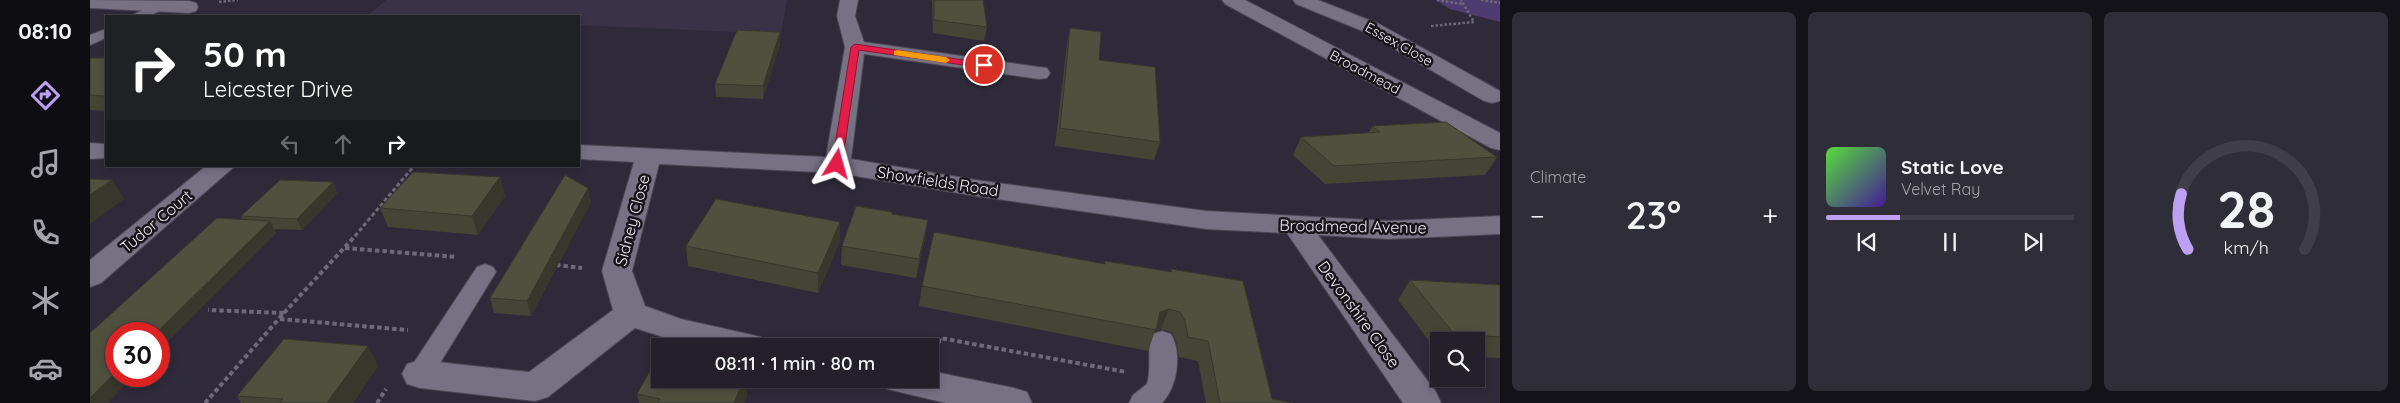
<!DOCTYPE html>
<meta charset="utf-8">
<style>
:root{--surface:#23202c;--page:#2f2d38;--text:#f1f3f6;--muted:#a3a3a9;--line:#403e48;--accent:#bca0f2}
body{margin:0;font-family:Quicksand,sans-serif;background:var(--page);color:var(--text);height:100vh;display:flex;flex-direction:column;font-size:19px;white-space:nowrap}
*{box-sizing:border-box;margin:0}
p{font-size:16px;color:var(--muted)}
.icon{flex:none;width:28px;height:28px;fill:none;stroke:currentColor;stroke-width:2;stroke-linecap:round;stroke-linejoin:round}
.map{position:relative;flex:1;overflow:hidden}
.sheet{display:flex;flex-direction:column;gap:12px;padding:12px;background:#131218;width:900px}
.sheet>*{flex:none}
.guide{position:absolute;left:15px;top:15px;width:475px;height:152px;border-radius:0px;box-shadow:0 2px 8px #0003,0 0 0 1px var(--line);background:#202124;color:#fff;overflow:hidden}
.fabs{position:absolute;left:1340px;top:332px;display:grid;gap:10px}
.fabs a{display:grid;place-items:center;width:55px;height:55px;border-radius:0px;background:var(--surface);box-shadow:0 2px 8px #0003,0 0 0 1px var(--line);font-size:25px}
.speed{position:absolute;left:15px;top:322px;display:flex;gap:10px;font-size:25px;font-weight:700;text-align:center}
.speed>*{display:grid;place-content:center;width:65px;height:65px;border-radius:50%;background:var(--surface);box-shadow:0 2px 8px #0003,0 0 0 1px var(--line);line-height:1}
.speed .limit{border:8px solid #d22;background:#fff;color:#111}
.pin{position:absolute;display:grid;place-items:center;width:42px;height:42px;color:#fff;margin:-21px;border:2px solid #fff;border-radius:50%;box-shadow:0 1px 5px #0007}
.me{position:absolute;width:55px;margin:-28px;rotate:8deg;stroke-linejoin:round;filter:drop-shadow(0 0 4px #0008)}
.turn{display:flex;align-items:center;gap:18px;height:105px;padding:0 15px;font-size:22px}
.turn .icon{width:65px;height:65px;stroke-width:2.5}
.turn b{display:block;font-size:35px;line-height:42px}
.lanes{display:flex;align-items:center;height:48px;padding:0 15px;background:#0003;justify-content:center;gap:25px;direction:ltr}
.lanes .off{opacity:.35}
.big{font-size:38px;font-weight:600;line-height:1.1}
.sheet .card{flex:1;display:flex;flex-direction:column;justify-content:center;gap:8px;min-width:0;padding:0 18px;border-radius:8px;background:var(--page)}
.sheet .dial{align-items:center;gap:0}
.dial svg{height:130px;overflow:visible;fill:none;stroke:var(--line);stroke-width:7;stroke-linecap:round;text-anchor:middle}
.dial text{fill:var(--text);stroke:none}
.song{display:flex;align-items:center;gap:15px}
.cover{width:60px;height:60px;border-radius:8px;background:linear-gradient(135deg,hsl(110 70% 55%),hsl(260 70% 35%))}
.played{height:5px;border-radius:2px;background:linear-gradient(90deg,var(--accent) 30%,var(--line) 30%)}
.keys{display:flex;justify-content:space-around;direction:ltr}
.heat{display:flex;justify-content:space-between;align-items:center;font-size:28px;direction:ltr}
.sheet .tiles{flex:1;display:grid;gap:12px;grid-template-columns:repeat(3,1fr)}
.trip{position:absolute;left:561px;top:338px;width:288px;height:50px;border-radius:0px;background:var(--surface);box-shadow:0 2px 8px #0003,0 0 0 1px var(--line);font-weight:600;line-height:50px;text-align:center}
main{display:flex;flex:1;min-height:0}
.tabs{display:flex;flex-direction:column;width:90px;justify-content:space-around;align-items:center;background:#0e0d12;color:var(--muted)}
.tabs .icon{width:35px;height:35px}
.tabs .active{color:var(--accent)}
.tabs b{font-size:22px;color:var(--text)}
.map>svg:first-child{display:block}
.built{fill:#3a3348}
.green{fill:#4e3b6f}
.lines{fill:none;stroke-linecap:round;stroke-linejoin:round}
.lane-casing{stroke:#4b4754;stroke-width:2}
.street-casing{stroke:#4b4754;stroke-width:2}
.path-far2{stroke:#6e6977;stroke-width:2.5;stroke-dasharray:2.5 2;stroke-linecap:butt}
.path-far1{stroke:#6e6977;stroke-width:3;stroke-dasharray:4 2.5;stroke-linecap:butt}
.path{stroke:#6e6977;stroke-width:4;stroke-dasharray:4.5 3;stroke-linecap:butt}
.lane{fill:#767183;fill-rule:evenodd}
.street{fill:#767183;fill-rule:evenodd}
.wall{fill:#444535}
.shaded-wall{fill:#37382b}
.building{fill:#4f503e;stroke:#37382b}
.route{fill:#e11d48;stroke:#92132f}
.slow{fill:#f59e0b}
.labels{text-anchor:middle;stroke-width:5;stroke-linejoin:round;paint-order:stroke}
.far-street-label{font-size:14px;fill:#edeaf4;stroke:#17141b}
.street-label{font-size:16px;fill:#edeaf4;stroke:#17141b}
</style>
<main>
<nav class="tabs">
<b>08:10</b>
<svg class="icon active" aria-label="directions" viewBox="0 0 24 24"><path d="M12 3l9 9-9 9-9-9zM9 14v-3h6M13 9l2 2-2 2"/></svg>
<svg class="icon" aria-label="music" viewBox="0 0 24 24"><path d="M9 18V5l10-2v13"/><circle cx="6" cy="18" r="3"/><circle cx="16" cy="16" r="3"/></svg>
<svg class="icon" aria-label="phone" viewBox="0 0 24 24"><path d="M5 4h4l2 5-3 2q2 4 5 5l2-3 5 2v4C11 20 4 13 5 4z"/></svg>
<svg class="icon" aria-label="climate" viewBox="0 0 24 24"><path d="M12 3v18M4 7l16 10M4 17L20 7"/></svg>
<svg class="icon" aria-label="car" viewBox="0 0 24 24"><path d="M5 17H2v-5l4-1 3-4h7l3 4 3 1v5h-3M9 17h6M6 11h13"/><circle cx="7" cy="17" r="2"/><circle cx="17" cy="17" r="2"/></svg>
</nav>
<div class="map">
<svg width="1410" height="403" viewBox="0 0 1410 403">
<rect width="100%" height="100%" fill="#2f2a3a"/>
<path class="built" d="M296,0h401l-6,34 -202,-9v-9l-211,-1z"/>
<path class="green" d="M1345,0h65v22l-50,-13z"/>
<g class="lines">
<g class="lane-casing">
<path id="lane" d="M68,2l5,1 2,3c-9,10 -21,11 -34,10z
M16,29v9l-16,7v-10z
M395,264l8,3 3,5 -67,109 -9,3 -9,-3 -4,-7 4,-7 66,-100z
M1072,331l9,3c11,19 7,52 -9,69h-33l4,-8 14,-11c5,-16 -1,-37 6,-50z"/>
</g>
<g class="street-casing">
<path id="street" d="M0,0l99,1 7,2 2,4 -2,4 -7,2 -99,-5z
M750,0h18l-3,16 9,26 175,25 8,1 3,5 -3,5 -8,1 -175,-25 -13,105 125,21 230,31 183,10 111,-5v18l-111,5 -71,-4 118,157 5,11h-38l-116,-170 -81,-4 -230,-33 -139,-23 -178,-9 -27,107 13,35 36,13 80,18 5,9h-75l-56,-18 -87,69 -13,4 -115,-13 -13,-4 -5,-10 5,-10 13,-4 109,12 84,-62 -11,-39 32,-109 -55,-3v-14l247,12 19,-110 -8,-31z
M1132,0h23l255,133v17l-9,-2 -266,-144z
M1203,0h25l61,24 121,67v10l-8,2 -8,-2 -119,-69 -69,-28z
M0,143l16,1v14l-16,1z
M116,166h29l-134,117 -11,4v-27z
M840,371l84,17 13,4 5,11h-86l-59,-14 -5,-10h48z"/>
</g>
<path class="path-far2" d="M1347,0l26,4
M1391,0l19,3
M129,2l19,-2
M1341,26l43,-4 -13,-22"/>
<path class="path-far1" d="M265,236l59,-70"/>
<path class="path" d="M255,248l112,9
M466,265l26,3
M194,313l72,-78
M190,319l128,11
M847,350l3,-12 186,34
M115,403l79,-90 -76,-3
M287,403l9,-14"/>
<use href="#lane" class="lane"/>
<use href="#street" class="street"/>
</g>
<path class="wall" d="M842,0h51l4,27 -3,14 -51,-8z
M980,28l29,32 61,82 -6,18 -99,-14 12,-102z
M690,44l-17,55 -47,-2 -1,-13z
M0,58h16v53l-16,-1z
M1282,126l125,31 -12,18 -160,9 -32,-29 8,-18 68,-4z
M190,180l53,2 4,11 -35,37 -28,-1 2,4 -117,117v-16h-43v42h17l-26,27h-17v-70l127,-115 25,2 -1,-4z
M415,196l-27,39 -90,-8 -8,-19z
M501,202l-60,114 -37,-3 -4,-15z
M802,212v2l33,25 -9,39 -75,-13 1,-19z
M750,241l-22,52 -130,-27 -2,-20z
M1015,261l65,11 1,-3 101,130 21,4h-87l-8,-42 -19,-4 -3,-16 -4,-9 -11,-3 -6,2 -7,20 -229,-45 3,-20 182,-22z
M1320,280l90,5v73l-24,-1v-16h-37v13l-41,-54z
M288,366l-25,37h-112l-4,-7z
M570,379h86l1,16 -3,8h-105l-2,-9z"/>
<path class="shaded-wall" d="M690,32v12l-17,55v-13z
M410,177l5,19 -27,39 -6,-19z
M22,180l12,19 -34,25v-29z
M243,182l4,11 -35,37 -5,-11z
M498,188l3,14 -60,114 -4,-15z
M838,220l-3,19 -9,39 3,-19z
M180,221l6,12 -117,117v-16h-4z
M750,222v19l-22,52v-20z
M1079,309l-8,20 -6,2 5,-19z
M278,346l10,20 -25,37h-26z
M26,372v4h17l-26,27h-17v-5z
M654,379h2l1,16 -3,8h-10z"/>
<path class="building" d="M844,0h49l4,27 -53,-7z
M980,28l31,4 -2,28 56,7 5,75 -100,-14z
M647,30l43,2 -17,54 -48,-2z
M0,58h16v38l-16,-1z
M1356,122l51,35 -163,9 -33,-29 79,-5 -8,-6z
M323,172l87,5 -28,39 -92,-8z
M475,175l23,13 -61,113 -37,-3z
M0,179l22,1 -22,15z
M190,180l53,2 -36,37 -56,-3z
M626,199l124,23 -22,51 -132,-27z
M766,206l36,6v2l36,6 -9,39 -77,-13z
M127,218l53,3 -115,113h-39v38l-26,26v-65z
M844,232l171,32v-3l67,11 -1,-3 72,12 29,118 21,4h-73l-12,-62 -20,-4 -3,-16 -5,-9 -11,-3 -9,3 -4,18 -234,-44z
M1320,280l90,5v52l-46,-3z
M194,339l84,7 -41,57h-47l3,-4 -46,-3z
M569,355h1v24h84l-10,24h-76l2,-4 -23,-5z"/>
<path class="route" d="M765,44l129,19 4,2 -4,3 -125,-18 -17,114 -5,4 -5,-4 19,-117z"/>
<path class="slow" d="M807,50l49,7 4,3 -4,3 -52,-8v-4z"/>
<g class="labels">
<g class="far-street-label">
<text transform="translate(1309 44) rotate(29)" y="5">Essex Close</text>
<text transform="translate(1275 72) rotate(28)" y="5">Broadmead</text>
</g>
<g class="street-label">
<text transform="translate(848 181) rotate(9)" y="6">Showfields Road</text>
<text transform="translate(542 220) rotate(-75)" y="6">Sidney Close</text>
<text transform="translate(66 221) rotate(-40)" y="6">Tudor Court</text>
<text transform="translate(1263 226) rotate(1)" y="6">Broadmead Avenue</text>
<text transform="translate(1269 314) rotate(54)" y="6">Devonshire Close</text>
</g>
</g>
</svg>
<div class="fabs">
<a><svg class="icon" aria-label="search" viewBox="0 0 24 24"><circle cx="10" cy="10" r="6"/><path d="M15 15l6 6"/></svg></a>
</div>
<div class="speed"><div class="limit">30</div></div>
<div class="pin" style="left:894px;top:65px;background:#d93025"><svg class="icon" aria-label="arrive" viewBox="0 0 24 24"><path d="M6 21V4h12l-3 4 3 4H6"/></svg></div>
<svg class="me" style="left:747px;top:164px" viewBox="-20 -20 40 40"><path d="M0-17L14 15 0 8-14 15z" fill="#e11d48" stroke="#fff" stroke-width="4"/></svg>
<div class="trip">08:11 · 1 min · 80 m</div>
<div class="guide">
<div class="turn"><svg class="icon" aria-label="right" viewBox="0 0 24 24"><path d="M7 20v-9h11M14 6l5 5-5 5"/></svg><div><b>50 m</b>Leicester Drive</div></div>
<div class="lanes"><svg class="icon off" aria-label="left" viewBox="0 0 24 24"><path d="M17 20v-9H6M10 6l-5 5 5 5"/></svg><svg class="icon off" aria-label="ahead" viewBox="0 0 24 24"><path d="M12 20V5M6 11l6-6 6 6"/></svg><svg class="icon" aria-label="right" viewBox="0 0 24 24"><path d="M7 20v-9h11M14 6l5 5-5 5"/></svg></div>
</div>
</div>
<section class="sheet">
<div class="tiles">
<div class="card"><p>Climate</p>
<div class="heat"><a>−</a><b class="big">23°</b><a>+</a></div>
</div>
<div class="card">
<div class="song"><i class="cover"></i><div><b>Static Love</b><p>Velvet Ray</p></div></div>
<div class="played"></div>
<div class="keys"><svg class="icon" aria-label="previous" viewBox="0 0 24 24"><path d="M18 5L8 12l10 7zM5 5v14"/></svg><svg class="icon" aria-label="pause" viewBox="0 0 24 24"><path d="M8 5v14M16 5v14"/></svg><svg class="icon" aria-label="next" viewBox="0 0 24 24"><path d="M6 5l10 7-10 7zM19 5v14"/></svg></div>
</div>
<div class="card dial"><svg viewBox="0 0 100 80">
<path d="M14 69A42 42 0 1 1 86 69"/>
<path d="M14 69A42 42 0 0 1 10 35" stroke="#bca0f2"/>
<text x="50" y="56" font-size="32" font-weight="700">28</text>
<text x="50" y="72" font-size="11">km/h</text>
</svg></div>
</div>
</section>
</main>
